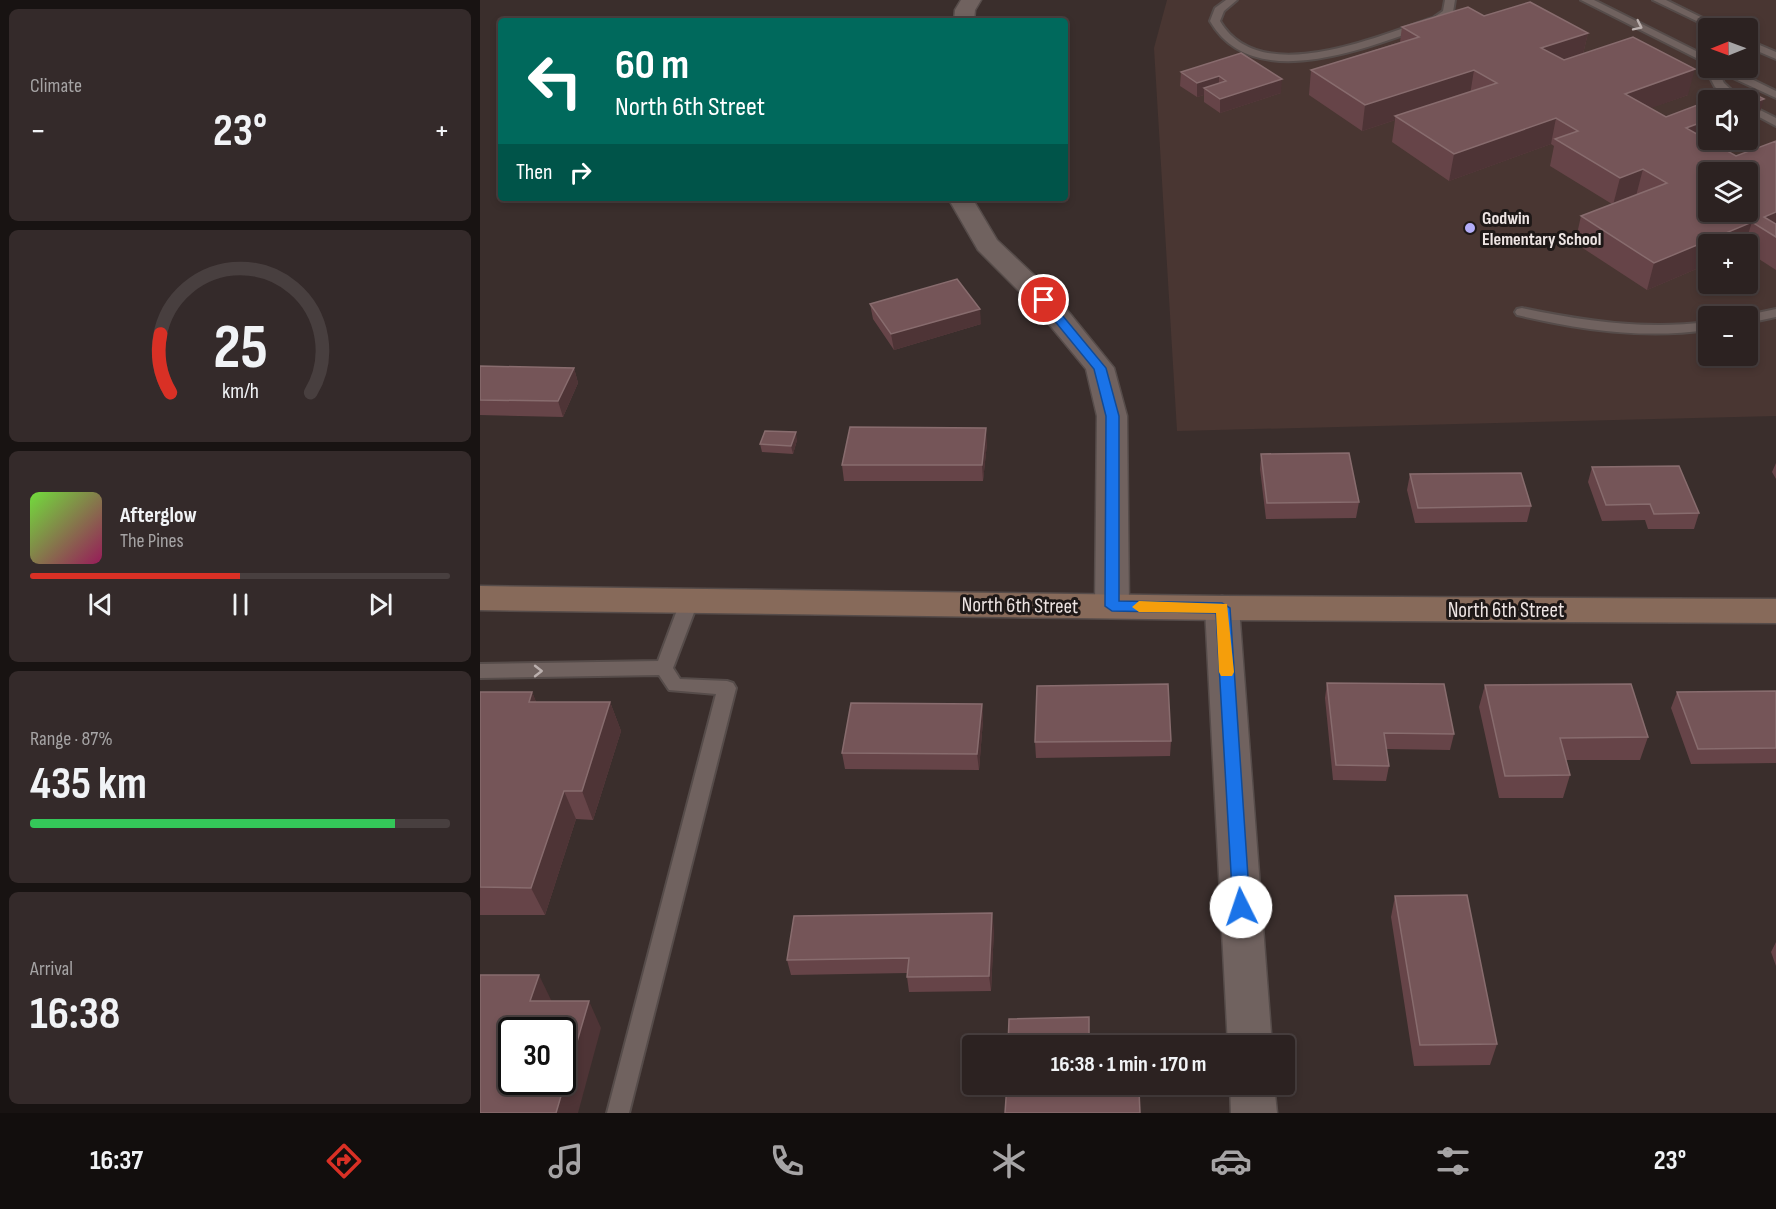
<!DOCTYPE html>
<meta charset="utf-8">
<style>
:root{--surface:#2c2221;--page:#342a2a;--text:#f1f3f6;--muted:#a6a4a5;--line:#483f3f;--accent:#d93025}
body{margin:0;font-family:"Sofia Sans Condensed",sans-serif;background:var(--page);color:var(--text);height:100vh;display:flex;flex-direction:column;font-size:22px;white-space:nowrap}
*{box-sizing:border-box;margin:0}
p{font-size:20px;color:var(--muted)}
.icon{flex:none;width:33px;height:33px;fill:none;stroke:currentColor;stroke-width:2;stroke-linecap:round;stroke-linejoin:round}
.map{position:relative;flex:1;overflow:hidden}
.sheet{display:flex;flex-direction:column;gap:9px;padding:9px;background:#181312;width:480px}
.sheet>*{flex:none}
.banner{position:absolute;left:18px;top:18px;width:570px;height:183px;border-radius:6px;box-shadow:0 3px 9px #0003,0 0 0 2px var(--line);background:#00695c;color:#fff;overflow:hidden}
.needle{width:39px;rotate:269deg}
.fabs{position:absolute;left:1218px;top:18px;display:grid;gap:12px}
.fabs a{display:grid;place-items:center;width:60px;height:60px;border-radius:6px;background:var(--surface);box-shadow:0 3px 9px #0003,0 0 0 2px var(--line);font-size:30px}
.speed{position:absolute;left:18px;top:1017px;display:flex;gap:12px;font-size:30px;font-weight:700;text-align:center}
.speed>*{display:grid;place-content:center;width:78px;height:78px;border-radius:50%;background:var(--surface);box-shadow:0 3px 9px #0003,0 0 0 2px var(--line);line-height:1}
.speed .limit{border:3px solid #111;border-radius:9px;background:#fff;color:#111}
.pin{position:absolute;display:grid;place-items:center;width:51px;height:51px;color:#fff;margin:-26px;border:3px solid #fff;border-radius:50%;box-shadow:0 2px 6px #0007}
.me{position:absolute;width:66px;margin:-33px;rotate:356deg;stroke-linejoin:round;filter:drop-shadow(0 0 4px #0008)}
.turn{display:flex;align-items:center;gap:21px;height:126px;padding:0 18px;font-size:27px}
.turn .icon{width:78px;height:78px;stroke-width:2.5}
.turn b{display:block;font-size:42px;line-height:51px}
.then{display:flex;align-items:center;height:57px;padding:0 18px;background:#0003;gap:12px;font-size:22px}
.big{font-size:45px;font-weight:700;line-height:1.1}
.sheet .tile{flex:1;display:flex;flex-direction:column;justify-content:center;gap:9px;min-width:0;padding:0 21px;border-radius:9px;background:var(--page)}
.sheet .dial{align-items:center;gap:0}
.dial svg{height:156px;overflow:visible;fill:none;stroke:var(--line);stroke-width:7;stroke-linecap:round;text-anchor:middle}
.dial text{fill:var(--text);stroke:none}
.song{display:flex;align-items:center;gap:18px}
.cover{width:72px;height:72px;border-radius:9px;background:linear-gradient(135deg,hsl(100 70% 55%),hsl(330 70% 35%))}
.played{height:6px;border-radius:3px;background:linear-gradient(90deg,var(--accent) 50%,var(--line) 50%)}
.keys{display:flex;justify-content:space-around;direction:ltr}
.heat{display:flex;justify-content:space-between;align-items:center;font-size:33px;direction:ltr}
.charge{height:9px;border-radius:4px;background:linear-gradient(90deg,#34c759 87%,var(--line) 0)}
.trip{position:absolute;left:482px;top:1035px;width:333px;height:60px;border-radius:6px;background:var(--surface);box-shadow:0 3px 9px #0003,0 0 0 2px var(--line);font-weight:700;line-height:60px;text-align:center}
.dock{display:flex;height:96px;justify-content:space-around;align-items:center;background:#120e0d;color:var(--muted)}
.dock .icon{width:42px;height:42px}
.dock .current{color:var(--accent)}
.dock b{font-size:27px;color:var(--text)}
main{display:flex;flex:1;min-height:0}
.map>svg:first-child{display:block}
.built{fill:#493632;fill-rule:evenodd}
.lines{fill:none;stroke-linecap:round;stroke-linejoin:round}
.lane-casing{stroke:#564c4a;stroke-width:4}
.street-casing{stroke:#564c4a;stroke-width:3}
.secondary-casing{stroke:#564c4a;stroke-width:3}
.lane{fill:#70625f;fill-rule:evenodd}
.street{fill:#70625f;fill-rule:evenodd}
.secondary{fill:#876a5a;fill-rule:evenodd}
.wall{fill:#664448}
.shaded-wall{fill:#4e3436}
.building{fill:#755558;stroke:#886c6e;stroke-width:1.5;fill-rule:evenodd}
.oneway{stroke:#bbb0ae}
.route{fill:#1a73e8;stroke:#114b97;stroke-width:1.5}
.slow{fill:#f59e0b}
.poi-dot{fill:#b3adf9;stroke:#1e1817;stroke-width:2}
.labels{text-anchor:middle;stroke-width:6;stroke-linejoin:round;paint-order:stroke}
.far-poi-label{font-size:18px;font-weight:bold;fill:#ede4e3;stroke:#1e1817;text-anchor:start}
.street-label{font-size:21px;fill:#ede4e3;stroke:#1e1817}
</style>
<main>
<section class="sheet">
<div class="tile"><p>Climate</p>
<div class="heat"><a>−</a><b class="big">23°</b><a>+</a></div>
</div>
<div class="tile dial"><svg viewBox="0 0 100 80">
<path d="M14 69A42 42 0 1 1 86 69"/>
<path d="M14 69A42 42 0 0 1 9 39" stroke="#d93025"/>
<text x="50" y="56" font-size="32" font-weight="700">25</text>
<text x="50" y="72" font-size="11">km/h</text>
</svg></div>
<div class="tile">
<div class="song"><i class="cover"></i><div><b>Afterglow</b><p>The Pines</p></div></div>
<div class="played"></div>
<div class="keys"><svg class="icon" aria-label="previous" viewBox="0 0 24 24"><path d="M18 5L8 12l10 7zM5 5v14"/></svg><svg class="icon" aria-label="pause" viewBox="0 0 24 24"><path d="M8 5v14M16 5v14"/></svg><svg class="icon" aria-label="next" viewBox="0 0 24 24"><path d="M6 5l10 7-10 7zM19 5v14"/></svg></div>
</div>
<div class="tile"><p>Range · 87%</p><b class="big">435 km</b><div class="charge"></div></div>
<div class="tile"><p>Arrival</p><b class="big">16:38</b></div>
</section>
<div class="map">
<svg width="1296" height="1113" viewBox="0 0 1296 1113">
<rect width="100%" height="100%" fill="#3a2e2c"/>
<path class="built" d="M687,0h609v416l-599,15 -23,-383zM1228,28h40v40h-40zM1228,100h40v40h-40zM1228,172h40v40h-40zM1228,244h40v40h-40zM1228,316h40v40h-40z"/>
<g class="lines">
<g class="lane-casing">
<path id="lane" d="M746,0h11l-13,11 -4,10c40,68 157,15 213,-3l10,-7 2,-11h10l-2,12 -12,10c-64,21 -186,77 -231,-1l5,-13z
M1101,0h13l114,57v7z
M1173,0h13l57,28h-12z
M1268,40l28,12v7l-28,-12z
M1228,65v3h21l47,23v7l-58,-27 6,12 18,17h-12l-15,-13 -10,-19z
M1268,104l28,14v8l-28,-15z
M1042,308c62,13 123,22 186,14v8c-64,9 -128,0 -191,-15l-2,-3 2,-3z
M1296,309v8l-28,6v-7h-5z
M209,596l6,2 3,4 -25,66 7,11 47,2 6,2 3,5 -107,425h-22l109,-419 -47,-4 -10,-15 -179,3v-14l178,-3 22,-59 3,-4z"/>
</g>
<g class="street-casing">
<path id="street" d="M481,0h20l-6,10 -1,11h-20l1,-11z
M468,198h24l25,42 57,54 60,74 13,48 2,190 -5,9 -12,3 -12,-3 -5,-9 2,-190 -11,-47 -52,-63 -56,-56z
M742,596l12,3 5,9 33,438h-44l-23,-438 5,-9z
M750,1084h44l3,29h-46z"/>
</g>
<g class="secondary-casing">
<path id="secondary" d="M0,586l742,10 554,3v24l-554,-3 -742,-10z"/>
</g>
<use href="#lane" class="lane"/>
<use href="#street" class="street"/>
<use href="#secondary" class="secondary"/>
</g>
<path class="wall" d="M1004,16l104,17 -5,21 105,41 -38,13 58,32h10l-7,2 25,14 40,-15v129l-28,-18v-8h-40v20l-61,26 -72,-47 6,-27 31,-12 -62,-38 4,-20 -3,-2 -102,37 -57,-39 3,-22 -33,11 -53,-36 2,-25 89,-28 2,-15z
M761,53l40,40 -61,20 -16,-11v-7l-7,2 -17,-11 1,-14z
M390,304l111,20 -87,26 -21,-31z
M0,366l94,2 4,15 -15,34 -83,-2z
M317,440l-4,14 -31,-2 -2,-8z
M507,443l-4,38h-139l-2,-16z
M781,454l98,48 -3,16 -90,1 -6,-50z
M1296,463v16l-4,-7z
M1112,467l107,46 -5,16h-46l-3,-9 -43,1 -14,-39z
M930,474l121,32 -4,16 -112,1 -8,-33z
M847,683l127,51 -4,16 -64,-1 3,17 -3,15 -53,-1 -8,-82z
M1005,685l163,52 -8,23h-74l4,15 -7,23h-64l-20,-91z
M1296,691v72l-85,1 -20,-56 6,-16z
M0,692h52l4,10h74l11,29 -28,89 -17,-1 -31,96h-65z
M502,704l1,16 -4,50 -134,-1 -3,-16z
M691,741l-1,15 -134,2 -1,-16z
M915,896l102,148 -7,21 -76,1 -23,-149z
M514,929l-3,62 -82,1 -2,-15v-4l-116,2 -4,-15z
M1296,942v24l-5,-14z"/>
<path class="shaded-wall" d="M1108,33l-6,25 -46,15 5,-25z
M1215,69l-7,26 -70,25 7,-26z
M994,70l-4,25 -75,21v4l-33,11 3,-26z
M739,76v14l-15,-2v7l-7,2v-14z
M802,79l-1,14 -61,20v-14z
M1284,99l-8,26 -8,3v-23z
M1076,118l-5,26 -102,37 5,-27z
M1228,120v20h10l-39,14 7,-26z
M1163,169l-7,27 -23,9 7,-27z
M1296,212v24l-12,-19z
M1272,222l-7,22h-37v20l-61,26 7,-27z
M500,309l1,15 -87,26 -3,-16z
M94,368l4,15 -15,34 -5,-16z
M506,428l1,15 -4,38 -1,-16z
M316,432l1,8 -4,14 -2,-8z
M52,692l12,29 -15,-19z
M130,702l11,29 -28,89 -11,-29z
M502,704l1,16 -4,50 -2,-16z
M84,791l12,28 -31,96 -14,-27z
M512,913l2,16 -3,62 -2,-15z
M59,975l13,27 -22,-1z
M109,1001l12,27 -23,85h-22z"/>
<path class="building" d="M1050,2l58,31 -47,15 23,12 69,-23 62,32 -70,25 41,23 42,-16v19l-22,8 50,28 40,-15v71l-12,5 12,7v13l-24,-15 -98,41 -73,-47 86,-33 -24,-14 -23,9 -65,-39 23,-8 -22,-13 -102,36 -59,-38 102,-33 -23,-13 -109,35 -54,-35 108,-33 -17,-10 66,-20 16,9zM1228,172h40v40h-40z
M761,53l41,26 -62,20 -16,-11 22,-7 -7,-5 -22,7 -16,-11z
M1264,89l20,10 -16,6v-5h-37z
M477,279l23,30 -89,25 -21,-30z
M0,366l94,2 -16,33 -78,-1z
M370,427l136,1 -4,37h-140z
M285,431l31,1 -5,14 -31,-2z
M869,453l10,49 -92,1 -6,-49z
M1199,466l20,47 -45,1 -4,-10 -44,1 -14,-38z
M1041,473l10,33 -113,2 -8,-34z
M847,683l117,1 10,50 -70,-1 5,33 -53,-1z
M688,684l3,57 -136,1 2,-56z
M1151,684l17,53 -88,1 10,37 -65,1 -20,-91z
M1296,691v57l-78,1 -21,-57z
M0,692h52l-3,10h81l-28,89h-18l-33,97 -51,-1z
M371,703l131,1 -5,50 -135,-1z
M987,895l30,149 -77,1 -25,-149z
M512,913l-3,63 -82,1 2,-19 -122,2 7,-44z
M0,975h59l-9,26h59l-33,112h-76zM32,1030h50v52h-50z
M609,1017v29h-81l1,-27z
M527,1084h82v8l50,-1 1,22h-135z"/>
<defs><path id="oneway-chevron" d="M-2-3.5L2.5 0L-2 3.5" fill="none" stroke-width="1.6" stroke-linecap="round" stroke-linejoin="round" transform="scale(1.5)"/></defs>
<g class="oneway">
<use href="#oneway-chevron" transform="translate(1158 26) rotate(26)"/>
<use href="#oneway-chevron" transform="translate(58 671)"/>
</g>
<path class="route" d="M564,297l4,1 58,70 13,48v185l103,2 8,5 20,299 -3,5 -6,3 -6,-3 -2,-5 -17,-294 -104,-2 -7,-5 1,-190 -12,-47 -54,-66v-5z"/>
<path class="slow" d="M659,601l88,3 7,68 -2,4h-11l-2,-4 -3,-59 -77,-1 -7,-5z"/>
<circle class="poi-dot" cx="990" cy="228" r="6"/>
<g class="labels">
<g class="far-poi-label">
<text x="1002" y="224">Godwin<tspan x="1002" dy="21">Elementary School</tspan></text>
</g>
<g class="street-label">
<text transform="translate(540 605) rotate(1)" y="7">North 6th Street</text>
<text x="1026" y="617">North 6th Street</text>
</g>
</g>
</svg>
<div class="fabs">
<a><svg class="needle" viewBox="-14 -14 28 28"><path d="M0-13l5 13h-10z" fill="#e53935"/><path d="M0 13l5-13h-10z" fill="#a6a4a5"/></svg></a>
<a><svg class="icon" aria-label="sound" viewBox="0 0 24 24"><path d="M4 9h4l5-4v14l-5-4H4zM17 9q2 3 0 6"/></svg></a>
<a><svg class="icon" aria-label="layers" viewBox="0 0 24 24"><path d="M12 4l9 5-9 5-9-5zM3 14l9 5 9-5"/></svg></a>
<a>+</a>
<a>−</a>
</div>
<div class="speed"><div class="limit">30</div></div>
<div class="pin" style="left:564px;top:300px;background:#d93025"><svg class="icon" aria-label="arrive" viewBox="0 0 24 24"><path d="M6 21V4h12l-3 4 3 4H6"/></svg></div>
<svg class="me" style="left:761px;top:907px" viewBox="-20 -20 40 40"><circle r="19" fill="#fff"/><path d="M0-13L10 11 0 6-10 11z" fill="#1a73e8"/></svg>
<div class="trip">16:38 · 1 min · 170 m</div>
<div class="banner">
<div class="turn"><svg class="icon" aria-label="left" viewBox="0 0 24 24"><path d="M17 20v-9H6M10 6l-5 5 5 5"/></svg><div><b>60 m</b>North 6th Street</div></div>
<div class="then">Then<svg class="icon" aria-label="right" viewBox="0 0 24 24"><path d="M7 20v-9h11M14 6l5 5-5 5"/></svg></div>
</div>
</div>
</main>
<nav class="dock">
<b>16:37</b>
<svg class="icon current" aria-label="directions" viewBox="0 0 24 24"><path d="M12 3l9 9-9 9-9-9zM9 14v-3h6M13 9l2 2-2 2"/></svg>
<svg class="icon" aria-label="music" viewBox="0 0 24 24"><path d="M9 18V5l10-2v13"/><circle cx="6" cy="18" r="3"/><circle cx="16" cy="16" r="3"/></svg>
<svg class="icon" aria-label="phone" viewBox="0 0 24 24"><path d="M5 4h4l2 5-3 2q2 4 5 5l2-3 5 2v4C11 20 4 13 5 4z"/></svg>
<svg class="icon" aria-label="climate" viewBox="0 0 24 24"><path d="M12 3v18M4 7l16 10M4 17L20 7"/></svg>
<svg class="icon" aria-label="car" viewBox="0 0 24 24"><path d="M5 17H2v-5l4-1 3-4h7l3 4 3 1v5h-3M9 17h6M6 11h13"/><circle cx="7" cy="17" r="2"/><circle cx="17" cy="17" r="2"/></svg>
<svg class="icon" aria-label="filters" viewBox="0 0 24 24"><path d="M4 7h16M4 17h16"/><circle cx="9" cy="7" r="2"/><circle cx="15" cy="17" r="2"/></svg>
<b>23°</b>
</nav>
